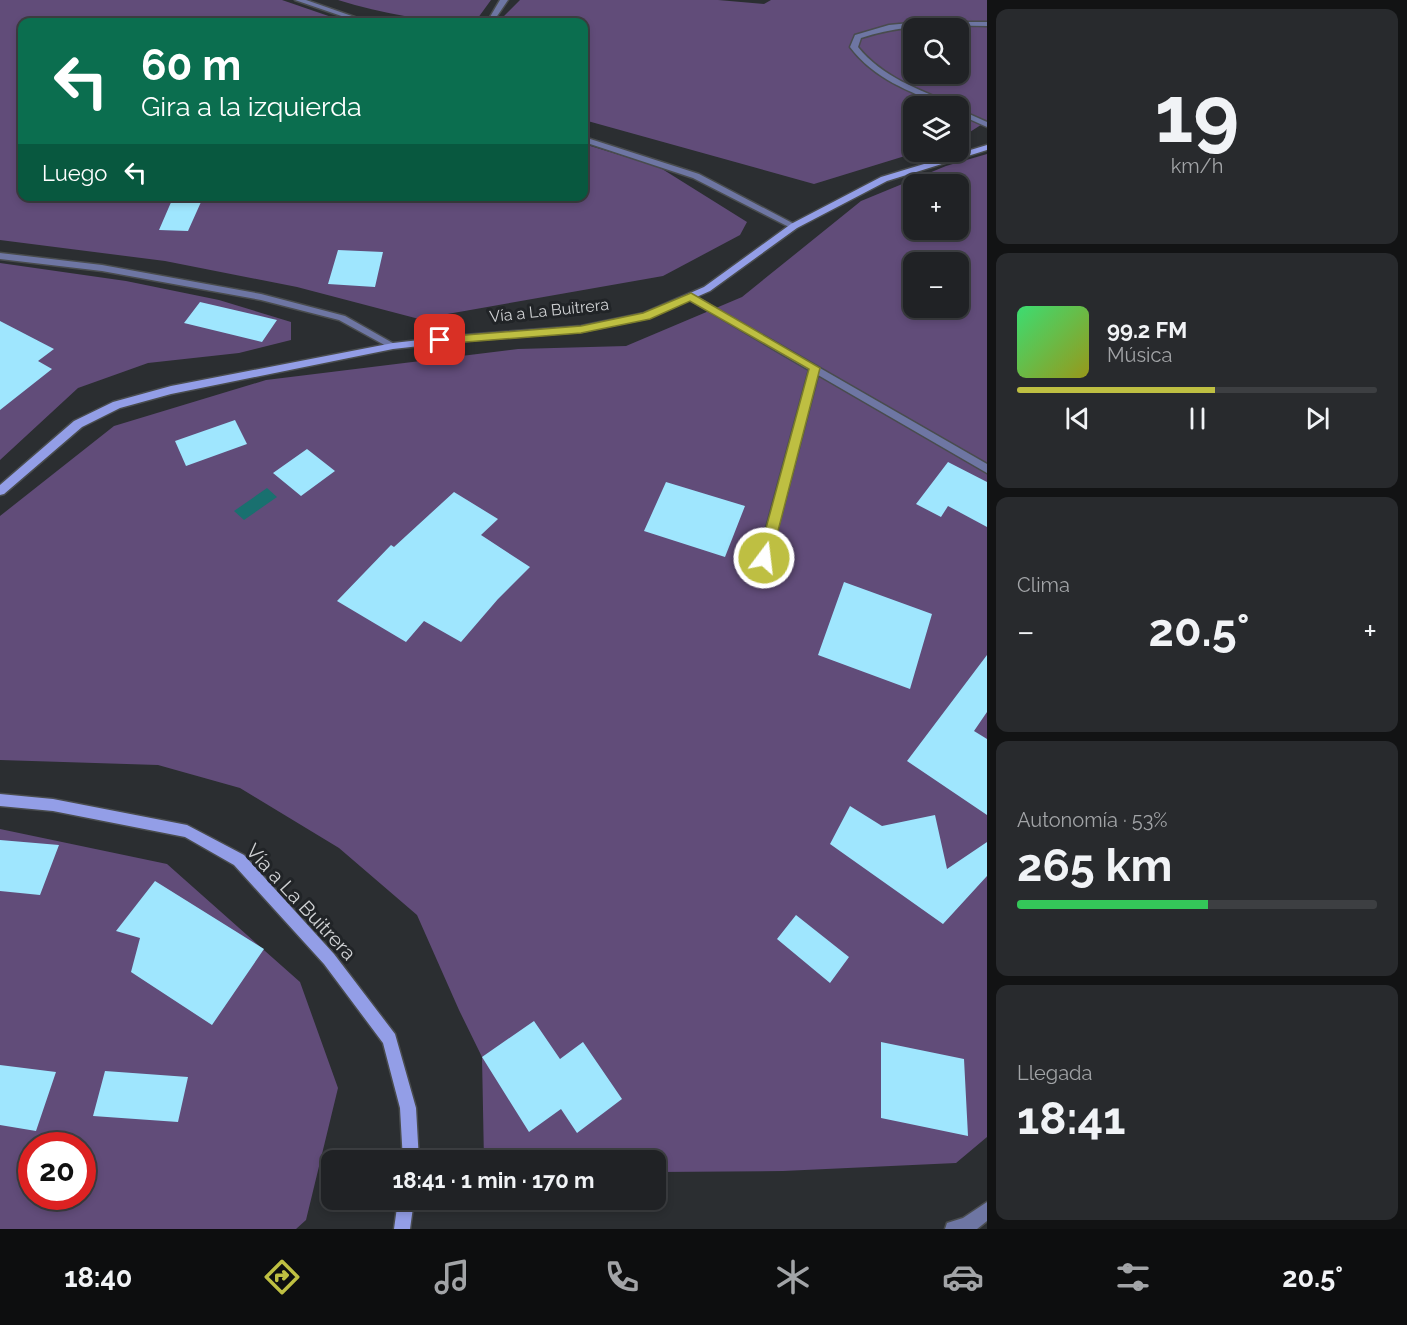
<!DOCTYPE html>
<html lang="es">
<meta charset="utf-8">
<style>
:root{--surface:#202225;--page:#282a2d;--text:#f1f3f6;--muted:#a2a4a7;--line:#3d3f42;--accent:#bebf42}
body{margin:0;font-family:Raleway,sans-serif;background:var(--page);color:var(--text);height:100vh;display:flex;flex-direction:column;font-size:22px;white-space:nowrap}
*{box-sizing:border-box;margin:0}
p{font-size:20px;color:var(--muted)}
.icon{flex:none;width:33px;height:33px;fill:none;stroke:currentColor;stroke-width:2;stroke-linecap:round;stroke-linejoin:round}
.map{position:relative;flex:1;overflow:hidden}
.panel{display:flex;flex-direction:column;gap:9px;padding:9px;background:#121314;width:420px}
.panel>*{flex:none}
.guide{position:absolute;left:18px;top:18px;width:570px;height:183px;border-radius:12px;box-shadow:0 3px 9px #0003,0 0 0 2px var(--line);background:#0b6e4f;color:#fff;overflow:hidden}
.fabs{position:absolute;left:903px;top:18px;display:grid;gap:12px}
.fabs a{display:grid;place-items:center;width:66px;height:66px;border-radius:12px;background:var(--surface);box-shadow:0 3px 9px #0003,0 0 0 2px var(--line);font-size:30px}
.speed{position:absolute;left:18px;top:1132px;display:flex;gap:12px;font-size:30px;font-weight:700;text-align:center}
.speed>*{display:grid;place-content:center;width:78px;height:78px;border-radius:50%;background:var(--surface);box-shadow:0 3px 9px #0003,0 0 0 2px var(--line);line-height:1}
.speed .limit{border:9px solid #d22;background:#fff;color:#111}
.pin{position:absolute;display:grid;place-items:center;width:51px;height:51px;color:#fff;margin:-26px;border-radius:12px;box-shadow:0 3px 9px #0006}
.me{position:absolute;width:66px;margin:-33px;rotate:15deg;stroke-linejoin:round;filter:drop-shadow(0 0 4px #0008)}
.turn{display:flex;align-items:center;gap:21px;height:126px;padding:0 24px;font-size:27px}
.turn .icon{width:78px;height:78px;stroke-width:2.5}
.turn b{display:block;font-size:42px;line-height:51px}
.then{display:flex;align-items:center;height:57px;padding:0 24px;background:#0003;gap:12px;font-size:22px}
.big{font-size:45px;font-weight:700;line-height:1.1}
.panel .widget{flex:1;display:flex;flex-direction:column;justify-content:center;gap:9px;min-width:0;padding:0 21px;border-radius:12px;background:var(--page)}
.panel .dial{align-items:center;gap:0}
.dial b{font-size:78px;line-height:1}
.song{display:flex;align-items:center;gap:18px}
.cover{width:72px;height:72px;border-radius:9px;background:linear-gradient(135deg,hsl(140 70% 55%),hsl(60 70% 35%))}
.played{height:6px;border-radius:3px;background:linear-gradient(90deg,var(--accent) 55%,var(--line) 55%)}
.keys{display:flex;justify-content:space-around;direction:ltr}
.heat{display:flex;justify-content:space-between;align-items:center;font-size:33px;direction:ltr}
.charge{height:9px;border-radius:4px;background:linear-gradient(90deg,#34c759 53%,var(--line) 0)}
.trip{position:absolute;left:321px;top:1150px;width:345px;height:60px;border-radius:12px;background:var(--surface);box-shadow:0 3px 9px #0003,0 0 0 2px var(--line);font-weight:700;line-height:60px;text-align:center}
.tab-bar{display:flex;height:96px;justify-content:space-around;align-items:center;background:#0d0e0f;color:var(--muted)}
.tab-bar .icon{width:42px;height:42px}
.tab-bar .active{color:var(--accent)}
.tab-bar b{font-size:27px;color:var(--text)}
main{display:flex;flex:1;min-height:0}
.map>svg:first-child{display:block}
.green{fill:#614c79;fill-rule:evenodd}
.water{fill:#19706f}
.building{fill:#9fe6fe}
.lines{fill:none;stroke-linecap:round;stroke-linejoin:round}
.lane-casing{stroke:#494c4e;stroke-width:3}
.street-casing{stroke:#494c4e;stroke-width:3}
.secondary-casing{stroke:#494c4e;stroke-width:3}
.lane{fill:#6e76a3;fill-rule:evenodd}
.street{fill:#6e76a3;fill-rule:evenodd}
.secondary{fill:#939ee7;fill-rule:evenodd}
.route{fill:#bebf42;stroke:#7c7c2b;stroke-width:1.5}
.labels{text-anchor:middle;stroke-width:6;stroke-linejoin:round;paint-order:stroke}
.street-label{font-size:16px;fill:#d0d2d4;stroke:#212427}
.near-street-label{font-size:20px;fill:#d0d2d4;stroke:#212427}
</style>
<main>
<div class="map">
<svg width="987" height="1229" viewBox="0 0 987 1229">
<rect width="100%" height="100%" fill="#2b2e31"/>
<path class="green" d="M0,0h282l64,22h-324v174h562v-52l75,23 88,55 -7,13 -77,41 -244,43 -122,-32 -132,-26 -165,-21z
M338,0h153l-16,22c-47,0 -92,-8 -137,-22z
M520,0h198l46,4 7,-4h216v121l-28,18 -1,-33h-44v46h4l-104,32 -230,-64v-98h-86zM914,28h44v46h-44z
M987,154v983l-31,26 -173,8 -127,1v-11h-172l-2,-104 -23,-47 -42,-95 -78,-67 -99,-60 -82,-23 -158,-5v-244l114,-90 152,-46 252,-31 108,-3 116,-49 119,-96 85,-35zM914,184h44v46h-44zM914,262h44v46h-44z
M0,263l126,18 93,19 72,22v18l-52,13 -91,10 -70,25 -78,72z
M0,829l167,35 133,118 38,106 -32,132 -10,9h-296zM32,1146h50v51h-50z"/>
<path class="water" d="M267,488l10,9 -33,23 -10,-9z"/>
<path class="building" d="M172,200l29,2 -13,29 -29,-1z
M338,250l45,2 -8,35 -47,-3z
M200,302l77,18 -15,22 -78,-19z
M0,321l54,28 -16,12 14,8 -52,41z
M235,420l12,24 -61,22 -11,-25z
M307,449l28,22 -34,25 -28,-23z
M948,462l39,20v45l-39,-21 -7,11 -25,-13z
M666,482l79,24 -20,51 -81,-26z
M454,492l44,27 -17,16 49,32 -32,32 -37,43 -37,-21 -18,21 -69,-41 54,-56 3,2z
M844,582l88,32 -22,75 -92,-34z
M987,655v57l-13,19 13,8v76l-80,-54z
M850,806l32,20 53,-11 12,54 40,-27v34l-44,48 -113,-80z
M0,840l59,5 -19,50 -40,-4z
M155,881l109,68 -52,76 -81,-53 9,-34 -24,-7z
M796,915l53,42 -19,26 -53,-44z
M534,1021l26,38 23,-17 39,57 -45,34 -16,-24 -32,23 -47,-75z
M881,1042l83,17 4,77 -87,-18z
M0,1065l56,7 -20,59 -36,-6z
M105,1071l83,6 -10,45 -85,-6z"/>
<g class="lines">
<g class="lane-casing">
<path id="lane" d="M921,22h66v4c-43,-1 -85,-2 -126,12l-3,9c24,30 60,42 95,57l1,2h-10c-35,-15 -70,-27 -94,-59l5,-12 34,-10z
M958,109l29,13v5l-29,-13z
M691,294l296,170v9l-169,-98 -48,183 -2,3h-8l-2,-3 51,-188 -121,-71v-4z"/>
</g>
<g class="street-casing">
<path id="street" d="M295,0h11l63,22h-10z
M500,0h8l-15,22h-6z
M584,137l115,37 99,52 -4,3 -3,-1 -98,-50 -109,-36z
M0,253l102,12 159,29 84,22 53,30 -2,2h-6l-51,-28 -78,-20 -159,-29 -102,-12z
M987,1202v19l-10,8h-32l2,-6 16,-5z"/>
</g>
<g class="secondary-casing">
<path id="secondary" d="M987,145v5l-100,31 -90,47 -87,63 -61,27 -68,14 -117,9 -71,8 -222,45 -51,14 -38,19 -78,67 -4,1v-10l74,-64 39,-19 58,-16 222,-43 71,-8 117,-9 63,-13 60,-26 87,-63 90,-47z
M0,794l53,5 134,26 57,30 90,99 61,80 21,74 3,53h-16l-3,-53 -17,-65 -59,-79 -90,-99 -49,-28 -132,-26 -53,-5z
M398,1200h16l-4,29h-16z"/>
</g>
<use href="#lane" class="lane"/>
<use href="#street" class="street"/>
<use href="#secondary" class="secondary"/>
</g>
<path class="route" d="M691,293l129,75 -49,190 -7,5 -6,-5 51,-189 -119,-68 -40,18 -69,14 -141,11 -5,-4 5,-3 141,-11 62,-13z"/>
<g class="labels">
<g class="street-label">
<text transform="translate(549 310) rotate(-6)" y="6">Vía a La Buitrera</text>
</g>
<g class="near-street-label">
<text transform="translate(301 902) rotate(47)" y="7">Vía a La Buitrera</text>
</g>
</g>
</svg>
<div class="fabs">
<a><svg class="icon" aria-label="search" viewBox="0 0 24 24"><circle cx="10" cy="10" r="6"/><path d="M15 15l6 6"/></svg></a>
<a><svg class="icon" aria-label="layers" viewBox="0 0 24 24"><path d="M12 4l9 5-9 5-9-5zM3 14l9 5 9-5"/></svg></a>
<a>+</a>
<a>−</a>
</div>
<div class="speed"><div class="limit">20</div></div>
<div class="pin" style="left:440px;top:340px;background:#d93025"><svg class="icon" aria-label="arrive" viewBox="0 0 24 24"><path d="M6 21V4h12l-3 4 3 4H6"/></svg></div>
<svg class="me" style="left:764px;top:558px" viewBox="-20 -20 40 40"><circle r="17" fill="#bebf42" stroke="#fff" stroke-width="3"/><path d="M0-11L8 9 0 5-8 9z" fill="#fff"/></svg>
<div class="trip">18:41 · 1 min · 170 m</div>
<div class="guide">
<div class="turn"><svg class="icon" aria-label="left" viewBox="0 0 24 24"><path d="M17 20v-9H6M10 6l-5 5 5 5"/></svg><div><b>60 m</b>Gira a la izquierda</div></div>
<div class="then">Luego<svg class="icon" aria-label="left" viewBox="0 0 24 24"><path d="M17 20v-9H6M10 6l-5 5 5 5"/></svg></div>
</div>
</div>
<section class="panel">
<div class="widget dial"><b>19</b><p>km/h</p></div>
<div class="widget">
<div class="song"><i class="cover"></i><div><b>99.2 FM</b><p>Música</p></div></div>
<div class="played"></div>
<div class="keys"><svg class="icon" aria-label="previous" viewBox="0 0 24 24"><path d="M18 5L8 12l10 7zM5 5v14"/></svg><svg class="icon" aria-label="pause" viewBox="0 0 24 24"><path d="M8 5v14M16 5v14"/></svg><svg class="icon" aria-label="next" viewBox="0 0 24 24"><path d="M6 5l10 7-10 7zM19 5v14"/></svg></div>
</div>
<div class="widget"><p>Clima</p>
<div class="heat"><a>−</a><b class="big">20.5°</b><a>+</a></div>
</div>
<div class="widget"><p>Autonomía · 53%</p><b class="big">265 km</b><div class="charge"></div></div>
<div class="widget"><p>Llegada</p><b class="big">18:41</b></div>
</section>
</main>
<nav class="tab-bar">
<b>18:40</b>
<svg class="icon active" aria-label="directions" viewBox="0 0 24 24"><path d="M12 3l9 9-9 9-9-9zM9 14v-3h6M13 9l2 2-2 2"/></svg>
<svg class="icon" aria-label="music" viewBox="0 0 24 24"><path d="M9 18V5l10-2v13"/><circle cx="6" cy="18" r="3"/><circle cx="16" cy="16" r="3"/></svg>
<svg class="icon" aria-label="phone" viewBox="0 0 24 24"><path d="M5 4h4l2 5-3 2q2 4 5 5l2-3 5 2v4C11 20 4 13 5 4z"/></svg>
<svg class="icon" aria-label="climate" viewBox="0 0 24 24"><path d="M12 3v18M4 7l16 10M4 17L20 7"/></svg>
<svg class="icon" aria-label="car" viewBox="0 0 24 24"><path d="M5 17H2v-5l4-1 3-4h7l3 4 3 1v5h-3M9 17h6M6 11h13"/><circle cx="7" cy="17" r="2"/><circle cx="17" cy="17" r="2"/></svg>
<svg class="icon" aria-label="filters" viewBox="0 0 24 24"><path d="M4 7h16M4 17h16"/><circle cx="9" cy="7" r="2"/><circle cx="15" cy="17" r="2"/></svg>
<b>20.5°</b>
</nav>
